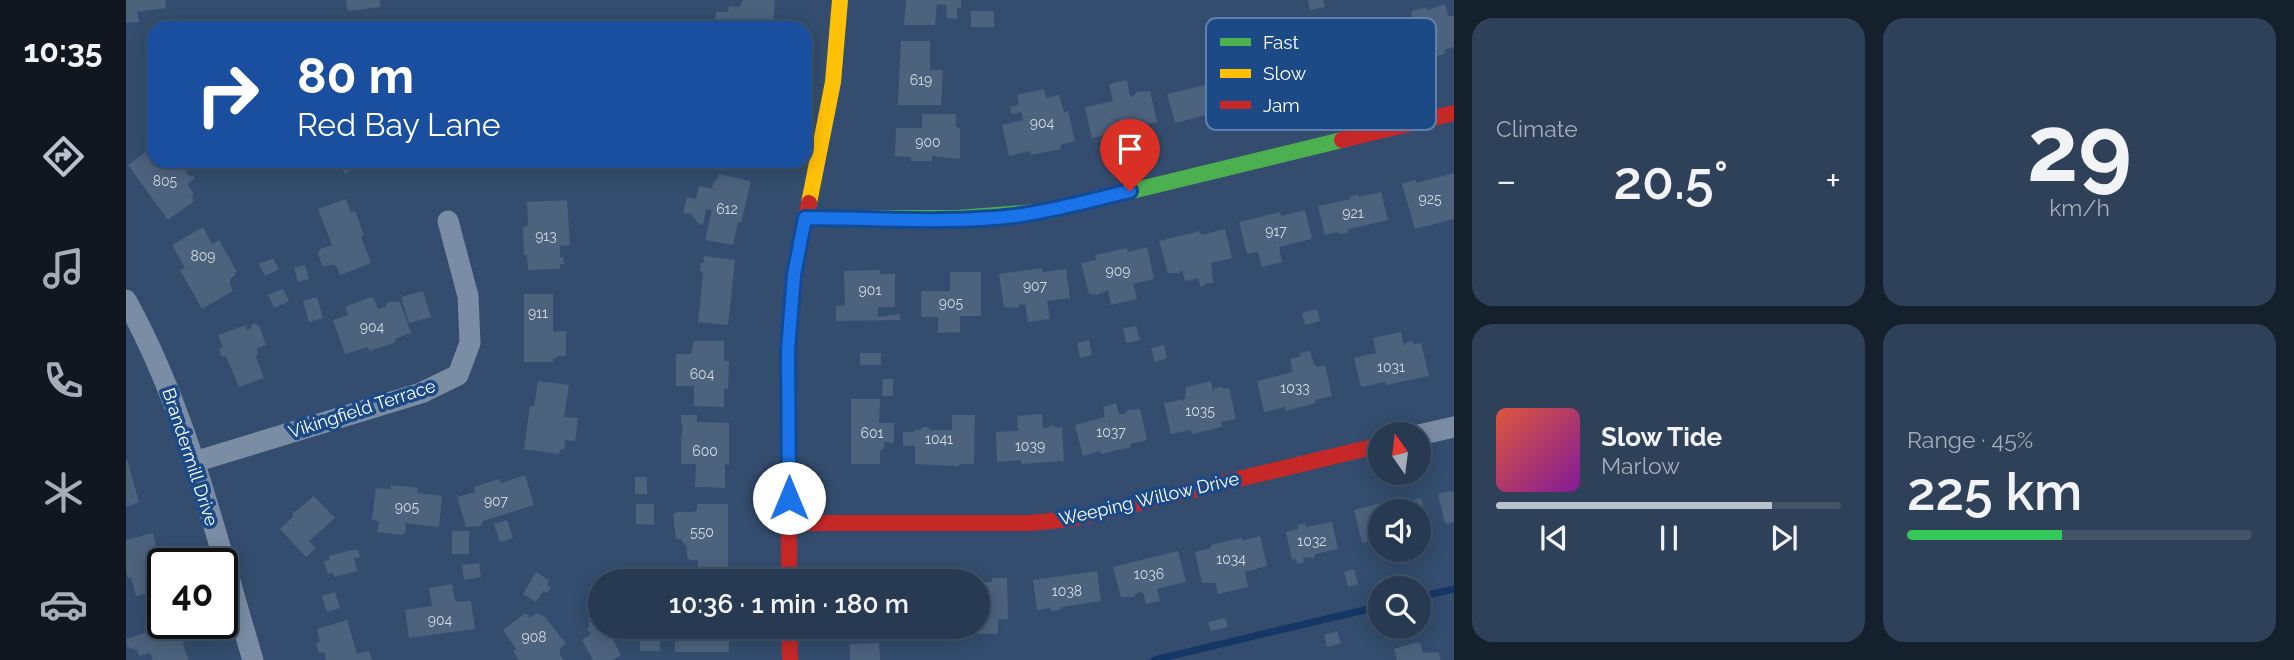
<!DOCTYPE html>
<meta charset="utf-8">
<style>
:root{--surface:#273a52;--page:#2f4159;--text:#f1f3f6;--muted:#a4adb8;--line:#435469;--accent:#b8c1cc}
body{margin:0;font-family:Raleway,sans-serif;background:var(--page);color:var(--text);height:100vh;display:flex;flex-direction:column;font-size:26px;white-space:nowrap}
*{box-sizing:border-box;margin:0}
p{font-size:23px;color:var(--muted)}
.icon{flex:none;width:38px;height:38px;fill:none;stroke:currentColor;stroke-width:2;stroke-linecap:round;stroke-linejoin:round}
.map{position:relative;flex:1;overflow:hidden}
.details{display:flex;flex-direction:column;gap:18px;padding:18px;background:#15202d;width:840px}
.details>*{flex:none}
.guide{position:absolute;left:21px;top:21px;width:665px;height:147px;border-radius:21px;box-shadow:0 4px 18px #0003,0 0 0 2px var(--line);background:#1a4fa0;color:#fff;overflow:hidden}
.needle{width:46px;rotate:346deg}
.fabs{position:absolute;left:1242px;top:422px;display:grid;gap:14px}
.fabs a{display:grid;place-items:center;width:63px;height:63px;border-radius:50%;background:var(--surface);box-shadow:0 4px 18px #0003,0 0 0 2px var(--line);font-size:35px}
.speed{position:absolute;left:21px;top:548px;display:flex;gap:14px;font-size:35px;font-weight:700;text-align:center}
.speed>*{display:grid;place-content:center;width:91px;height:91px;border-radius:50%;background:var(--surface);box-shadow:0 4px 18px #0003,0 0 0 2px var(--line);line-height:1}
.speed .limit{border:4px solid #111;border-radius:10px;background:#fff;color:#111}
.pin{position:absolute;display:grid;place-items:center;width:60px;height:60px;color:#fff;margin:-72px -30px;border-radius:50% 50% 50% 0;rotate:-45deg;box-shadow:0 0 7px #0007}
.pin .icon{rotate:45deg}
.me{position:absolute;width:77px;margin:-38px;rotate:0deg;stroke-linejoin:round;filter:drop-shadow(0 0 5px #0008)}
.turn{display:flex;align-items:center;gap:24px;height:147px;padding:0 35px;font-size:32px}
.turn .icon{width:91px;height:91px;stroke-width:2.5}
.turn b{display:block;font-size:49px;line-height:60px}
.big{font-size:52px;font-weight:600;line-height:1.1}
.details .tile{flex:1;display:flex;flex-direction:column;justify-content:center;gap:10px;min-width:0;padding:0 24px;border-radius:21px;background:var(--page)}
.details .dial{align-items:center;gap:0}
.dial b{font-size:91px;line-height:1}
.song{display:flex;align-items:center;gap:21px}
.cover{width:84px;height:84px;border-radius:10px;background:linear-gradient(135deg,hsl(10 70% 55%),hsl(290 70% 35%))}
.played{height:7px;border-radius:4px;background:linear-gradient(90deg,var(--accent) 80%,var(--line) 80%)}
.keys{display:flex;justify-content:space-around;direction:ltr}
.heat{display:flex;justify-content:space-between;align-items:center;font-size:38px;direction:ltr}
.charge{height:10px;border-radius:5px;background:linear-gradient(90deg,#34c759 45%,var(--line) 0)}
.details .tiles{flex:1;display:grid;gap:18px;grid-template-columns:repeat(2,1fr)}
.trip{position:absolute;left:462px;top:569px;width:402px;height:70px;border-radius:35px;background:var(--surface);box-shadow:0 4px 18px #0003,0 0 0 2px var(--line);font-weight:600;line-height:70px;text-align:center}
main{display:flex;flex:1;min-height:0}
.dock{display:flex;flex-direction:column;width:126px;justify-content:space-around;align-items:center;background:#101721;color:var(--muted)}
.dock .icon{width:49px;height:49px}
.dock .current{color:var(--accent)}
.dock b{font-size:32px;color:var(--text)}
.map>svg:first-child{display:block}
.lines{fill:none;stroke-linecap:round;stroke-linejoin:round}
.stream{stroke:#153765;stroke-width:7}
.building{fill:#4d627d}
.street{stroke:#7a8da4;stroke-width:21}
.fast{stroke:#4caf50;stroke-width:16}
.slow{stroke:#ffc107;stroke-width:16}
.jam{stroke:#c62828;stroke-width:16}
.route-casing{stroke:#114b97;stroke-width:18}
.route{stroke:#1a73e8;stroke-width:12}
.labels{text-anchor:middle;stroke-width:7;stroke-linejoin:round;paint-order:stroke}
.number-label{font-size:14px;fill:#d2d8de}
.street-label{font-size:18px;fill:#fff;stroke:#1b4a86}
.key{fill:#1b4a86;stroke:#5f80aa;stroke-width:2}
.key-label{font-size:19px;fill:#fff}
</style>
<main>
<nav class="dock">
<b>10:35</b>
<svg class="icon current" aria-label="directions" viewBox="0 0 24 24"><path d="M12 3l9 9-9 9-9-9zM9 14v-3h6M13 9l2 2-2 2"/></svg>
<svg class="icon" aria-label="music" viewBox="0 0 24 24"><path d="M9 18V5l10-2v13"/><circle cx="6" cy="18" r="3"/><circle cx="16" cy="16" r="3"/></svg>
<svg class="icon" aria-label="phone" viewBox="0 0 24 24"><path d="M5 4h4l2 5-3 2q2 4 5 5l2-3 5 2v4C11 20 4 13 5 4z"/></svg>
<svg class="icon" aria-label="climate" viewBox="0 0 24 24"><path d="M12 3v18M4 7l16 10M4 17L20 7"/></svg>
<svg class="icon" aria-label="car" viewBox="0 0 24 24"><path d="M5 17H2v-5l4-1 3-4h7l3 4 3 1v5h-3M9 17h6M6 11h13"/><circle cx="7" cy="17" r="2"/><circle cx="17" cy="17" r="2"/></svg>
</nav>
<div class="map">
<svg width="1328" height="660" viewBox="0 0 1328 660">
<rect width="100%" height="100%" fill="#344d6e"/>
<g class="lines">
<path class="stream" d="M1293,597l35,-8
M1028,660l227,-54"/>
</g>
<path class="building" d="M0,0h39l1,8 -29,4 2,10 -13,1z
M220,0h34v7l-32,4z
M617,0h32l-2,22h4v6h-62l1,-16h12l1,-6 11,1z
M780,0h55v8h-4v11l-10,-1 -1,-13 -9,-1 -2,21h-31z
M1182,0h15l2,7 -15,3z
M1319,4l3,12h6v31l-10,3 1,4 -9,2 -1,-4 -13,4 -11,-45 16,-4 1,3z
M845,11h23v16h-23z
M775,41h29v29h13l-2,35h-43z
M1104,79l7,28 -62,16 -8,-29 39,-9 3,-4 6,-1 4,2z
M1001,80l3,17 5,-2 2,-3 13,-1 7,31 -15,3 1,5 -28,6 -1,-3 -22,5 -7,-31 28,-6 -4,-17z
M918,89l2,9 13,-3 5,17 4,-1 7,30 -15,4 1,4 -30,6 -1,-4 -21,5 -7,-31 21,-5 -2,-8 -9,2 -2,-7 9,-2 -2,-10z
M796,114h34v13l4,1v31l-28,-3v5h-21v-4l-16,-1 1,-28h26z
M28,146v15h11l2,2 3,-2h14l6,8 -4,3 4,5 3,-2 2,3 -8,6 7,10 -3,2 3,5 -26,19 -40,-55z
M206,161h25l-11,13z
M1328,173v46l-39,10 -13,-45 13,-4 1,3z
M593,174l32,7 -10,42 -3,-1 -5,23 -28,-5 7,-30 -6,-1 -3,16 -5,-2 -7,-9 -8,-1 4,-16 9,2 3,-13 15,3 -2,-2 2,-6 3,-2z
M1255,192l7,28 -39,9 -2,4 -6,1 -4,-2 -12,3 -7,-29 33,-7v-3l7,-1v2z
M220,199l5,14 4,-2 9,24 -3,2 10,26 -31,12 -4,-10 -3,1 -1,-2 -9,3 -5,-13 2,-5 12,-4 -14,-36z
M441,200l3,45 -10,1v11h3l1,7h-4v5l-32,1 -1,-15h-3l-1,-28 5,-1 -1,-24z
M1179,210l7,29 -33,8 3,15 -20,5 -4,-15 -11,2 -8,-32 41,-10 1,4z
M77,227l9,17 7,-4 18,32h-2l1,3 -6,4v6l3,6 -31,18 -22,-39 5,-2 -13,-23z
M1099,229l7,29 -21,5 2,20h-7l-5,5 -3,-10 -13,3 -3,-12 -2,4h-12l-9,-32 41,-10 1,4z
M1021,247l7,32 -21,5 4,15 -26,6 -3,-15 -11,5 -8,-1 -8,-31 15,-3 -1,-5 32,-7 1,4z
M578,256l31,4 -7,65 -30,-3 5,-49 -3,-3v-6l4,-2z
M147,258l6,11 -14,7 -6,-12z
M179,265l4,14 -11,3 -4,-14z
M916,268v4l24,-3 4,29 -23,3 3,18 -22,3 -3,-18 -6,1 -1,3 -14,-1 -5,-33z
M754,270v4h15v33h-17v10l22,-3v6l-64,1v-15l9,-1 -1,-34z
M824,272h31v44h-21v16l-22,1v-16h-17v-26h29z
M157,289l6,12 -15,7 -6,-13z
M297,291l8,26 -22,6 -8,-26z
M398,294h29v38l13,-1v25h-9v2h-4v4h-29z
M191,297l6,21 -14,4 -6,-21z
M245,297l3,2 4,10 8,-2 1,-4 6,-2 7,1 11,31 -16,6 1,3 -27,9 -1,-4 -23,7 -12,-34 15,-5 -2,-7 1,-2z
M1191,309l3,12 -15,4 -3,-12z
M130,323l1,3 2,-1 7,20 -9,3 1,5 -2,4 8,21 -25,9 -13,-31 -4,1 -3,-8 4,-2 -5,-12 28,-10 1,5 5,-2 -1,-3z
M1010,326l4,14 -14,3 -3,-15z
M1275,332l3,14 1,-3 6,-2 3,3 7,-1 8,33 -43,9 -1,-3 -24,5 -7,-29 22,-5 -3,-15z
M963,340l3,15 -12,3 -3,-15z
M568,341h30v20h5l-1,28h-4v18l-30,-1v-20h-18v-32h15z
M1038,345l3,13 -12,4 -4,-14z
M1184,351l4,13 3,3 8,-2 7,31 -17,4 1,3 -30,8 -1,-4 -21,5 -7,-31 36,-9 -3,-13 11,-3 -1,-3z
M734,353h21v12h-21z
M757,379h10v17h-11z
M412,381l31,4 -5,32 14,1 -3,23 -10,-1 -1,10 -4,-1 -1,5 -35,-5 6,-43h4z
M1085,381l2,11 2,-4 6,-1 3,2 5,-1 7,31 -15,3 1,5 -30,7 -1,-4 -20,4 -7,-31 21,-4 1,-12z
M725,399h29l-1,24h15v20l-10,-1v5l-4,4v13h-29z
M990,403l3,11 7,-1 1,-3 13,-1 7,31 -17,4 1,3 -30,7 -1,-3 -17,5 -8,-31 30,-8 -2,-10z
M916,414l1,15 11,-4 2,3 6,-1 2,34 -43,3v-4l-24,2 -1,-30 22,-1 -1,-15z
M555,415h16v7l32,1v42l-4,-1v24l-30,-1 1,-23h-15v-26l2,-14h-2z
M826,415h23l-1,49h-15v2l-44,-2v-18h-12v-14h11v-2h7l1,-3h6l3,3h21z
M1,459l12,43 -13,5v-47z
M399,475l9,30 -51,16 -2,5 -15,1 -9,-30 18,-5 -1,-5 25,-8 2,4z
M509,477h12v17h-12z
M265,485l27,3 -1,5 25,3 -3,31 -33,-4 -1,10 -3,2 -25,-3 2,-10 -7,-3 4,-31 14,1z
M1324,491l4,1v30l-9,2 -7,-30z
M188,496l21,22 -26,23 7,7 -10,9 -26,-28 14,-13 -2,-2z
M1295,498l8,28 -10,3v-18h-38v30l-7,-1 -12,3 -8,-33 43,-11 2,5z
M510,504h18v21l-18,-1z
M571,504h31v66h-30v-10h-8l-3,-3v-9l-6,-9h-5l-3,-24 3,-3h18l3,-3z
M381,520l6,18 -13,4 -6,-18z
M1206,522l6,27 -23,5 -1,4 -11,-1 1,5 -7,2 -1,-5 -4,1 -6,-28 12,-3 -1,-4 8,-2 1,4z
M326,531h17v23h-17z
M27,533l8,34 2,22 -27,7 -5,-19 -3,1 -2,-7v-31z
M1134,536l7,30 -22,6 3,15 -30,7 -2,-11h-14l-7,-31 16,-4v-3l31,-7v3z
M226,550h6l2,7 -6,1 3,13 -23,6 -1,-4 -5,1 -4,-13 6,-1 -1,-4z
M1052,551l8,31 -29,7 3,12 -14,3 -3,-12 -7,1 -2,4h-13l-8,-30z
M353,563l2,14 -17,3 -2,-15z
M1228,569l4,15 -10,3 -4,-15z
M971,571l4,30 -39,6 -3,3 -6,1 -4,-3 -12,2 -4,-30z
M410,572l13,8 -2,5 4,2 -4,6 -4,-2 -7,11 -13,-8z
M724,578h43v3h-43z
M866,578h15l1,41h-10v15h-22v-8h2v-41h4v-3h10z
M326,584l3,16 3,2 13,-1 4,28 -66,9 -4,-28 27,-4 -3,-18z
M209,592l5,16 -13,4 -5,-16z
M400,613l4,5 7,-5 8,4 21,27 -6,4v7l4,5h-45l-6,-9 3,-2 -13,-19z
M1099,618l3,9 -17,4 -3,-9z
M221,620l10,34 12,-3 3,9h-46l-2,-8 -5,1 -3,-10 4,-1 -3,-13z
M466,620l6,11 8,-5 15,29 -9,5h-19l-11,-20 9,-6 -4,-6 3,-2 -2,-3z
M50,623l3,12 3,-1 3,9h-3l7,17h-36l-3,-7 -11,3 -2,-6 -10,-3 -1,-8z
M549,626h54v26h-54z
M1211,631l4,12 -14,4 -3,-12z
M534,637v14h-20v-13z
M1291,642l3,2 3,9 15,-1 3,8h-44l-3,-11z
M753,643l1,17h-30v-16z"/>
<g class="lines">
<path class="street" d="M0,300c62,112 90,238 127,360
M1293,435l35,-8
M68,462l227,-69 37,-18 12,-32 -2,-47 -20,-75"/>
<path class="fast" d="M679,218h153l91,-7 293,-71"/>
<path class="slow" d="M683,203l24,-121 7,-82"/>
<path class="jam" d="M1216,140l112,-27
M663,523h241l41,-4 310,-74
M663,581l-1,-231 7,-75 14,-72
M663,626l1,34"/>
</g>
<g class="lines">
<g class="route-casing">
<path id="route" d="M663,498l-1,-148 6,-75 11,-57c69,0 141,6 210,-2 39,-5 77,-16 115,-25"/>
</g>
<use href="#route" class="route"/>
</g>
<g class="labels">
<g class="number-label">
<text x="795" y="85">619</text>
<text x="916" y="128">904</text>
<text x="802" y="147">900</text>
<text x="39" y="186">805</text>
<text x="1304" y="204">925</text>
<text x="601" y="214">612</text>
<text x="1227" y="218">921</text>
<text x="1150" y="236">917</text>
<text x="420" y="241">913</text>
<text x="77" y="261">809</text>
<text x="992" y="276">909</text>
<text x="909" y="291">907</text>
<text x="744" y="295">901</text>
<text x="825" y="308">905</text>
<text x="412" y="318">911</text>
<text x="246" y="332">904</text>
<text x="1265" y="372">1031</text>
<text x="576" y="379">604</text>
<text x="1169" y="393">1033</text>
<text x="1074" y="416">1035</text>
<text x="985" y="437">1037</text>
<text x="746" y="438">601</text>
<text x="813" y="444">1041</text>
<text x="904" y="451">1039</text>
<text x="579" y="456">600</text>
<text x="370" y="506">907</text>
<text x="281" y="512">905</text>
<text x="576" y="537">550</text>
<text x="1186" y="546">1032</text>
<text x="1105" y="564">1034</text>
<text x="1023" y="579">1036</text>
<text x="941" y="596">1038</text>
<text x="314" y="625">904</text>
<text x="408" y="642">908</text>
</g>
<g class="street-label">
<text transform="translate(236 409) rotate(-18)" y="6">Vikingfield Terrace</text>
<text transform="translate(64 457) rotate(72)" y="6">Brandermill Drive</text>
<text transform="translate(1023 499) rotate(-13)" y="6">Weeping Willow Drive</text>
</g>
</g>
<rect x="1080" y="18" width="230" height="112" rx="10" class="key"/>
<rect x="1094" y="38" width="31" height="8" fill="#4caf50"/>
<rect x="1094" y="69" width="31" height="9" fill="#ffc107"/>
<rect x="1094" y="101" width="31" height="8" fill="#c62828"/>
<g class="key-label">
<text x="1137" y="49">Fast</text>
<text x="1137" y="80">Slow</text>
<text x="1137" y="112">Jam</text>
</g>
</svg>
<div class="fabs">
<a><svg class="needle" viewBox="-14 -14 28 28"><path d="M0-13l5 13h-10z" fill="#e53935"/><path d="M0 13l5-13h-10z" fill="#a4adb8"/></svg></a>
<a><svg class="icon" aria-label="sound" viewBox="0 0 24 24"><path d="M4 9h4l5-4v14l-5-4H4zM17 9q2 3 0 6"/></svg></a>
<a><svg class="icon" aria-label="search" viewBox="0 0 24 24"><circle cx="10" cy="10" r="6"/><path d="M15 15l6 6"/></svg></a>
</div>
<div class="speed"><div class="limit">40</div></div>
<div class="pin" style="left:1004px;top:191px;background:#d93025"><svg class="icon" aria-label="arrive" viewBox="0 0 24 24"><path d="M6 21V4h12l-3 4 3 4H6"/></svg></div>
<svg class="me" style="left:663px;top:498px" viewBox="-20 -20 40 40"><circle r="19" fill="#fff"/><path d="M0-13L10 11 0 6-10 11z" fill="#1a73e8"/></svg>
<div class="trip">10:36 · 1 min · 180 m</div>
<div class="guide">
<div class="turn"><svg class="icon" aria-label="right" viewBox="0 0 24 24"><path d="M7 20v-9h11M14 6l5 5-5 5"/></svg><div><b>80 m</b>Red Bay Lane</div></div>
</div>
</div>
<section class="details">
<div class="tiles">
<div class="tile"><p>Climate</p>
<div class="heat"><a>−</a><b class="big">20.5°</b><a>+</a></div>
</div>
<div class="tile dial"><b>29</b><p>km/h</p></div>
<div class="tile">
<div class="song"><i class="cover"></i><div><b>Slow Tide</b><p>Marlow</p></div></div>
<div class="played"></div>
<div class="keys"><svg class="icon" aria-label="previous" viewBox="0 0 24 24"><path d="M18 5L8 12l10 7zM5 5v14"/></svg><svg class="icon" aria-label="pause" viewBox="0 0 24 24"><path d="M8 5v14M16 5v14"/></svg><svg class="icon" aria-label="next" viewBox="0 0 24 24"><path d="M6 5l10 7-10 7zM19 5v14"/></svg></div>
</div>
<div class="tile"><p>Range · 45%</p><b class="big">225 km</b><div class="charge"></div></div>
</div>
</section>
</main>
